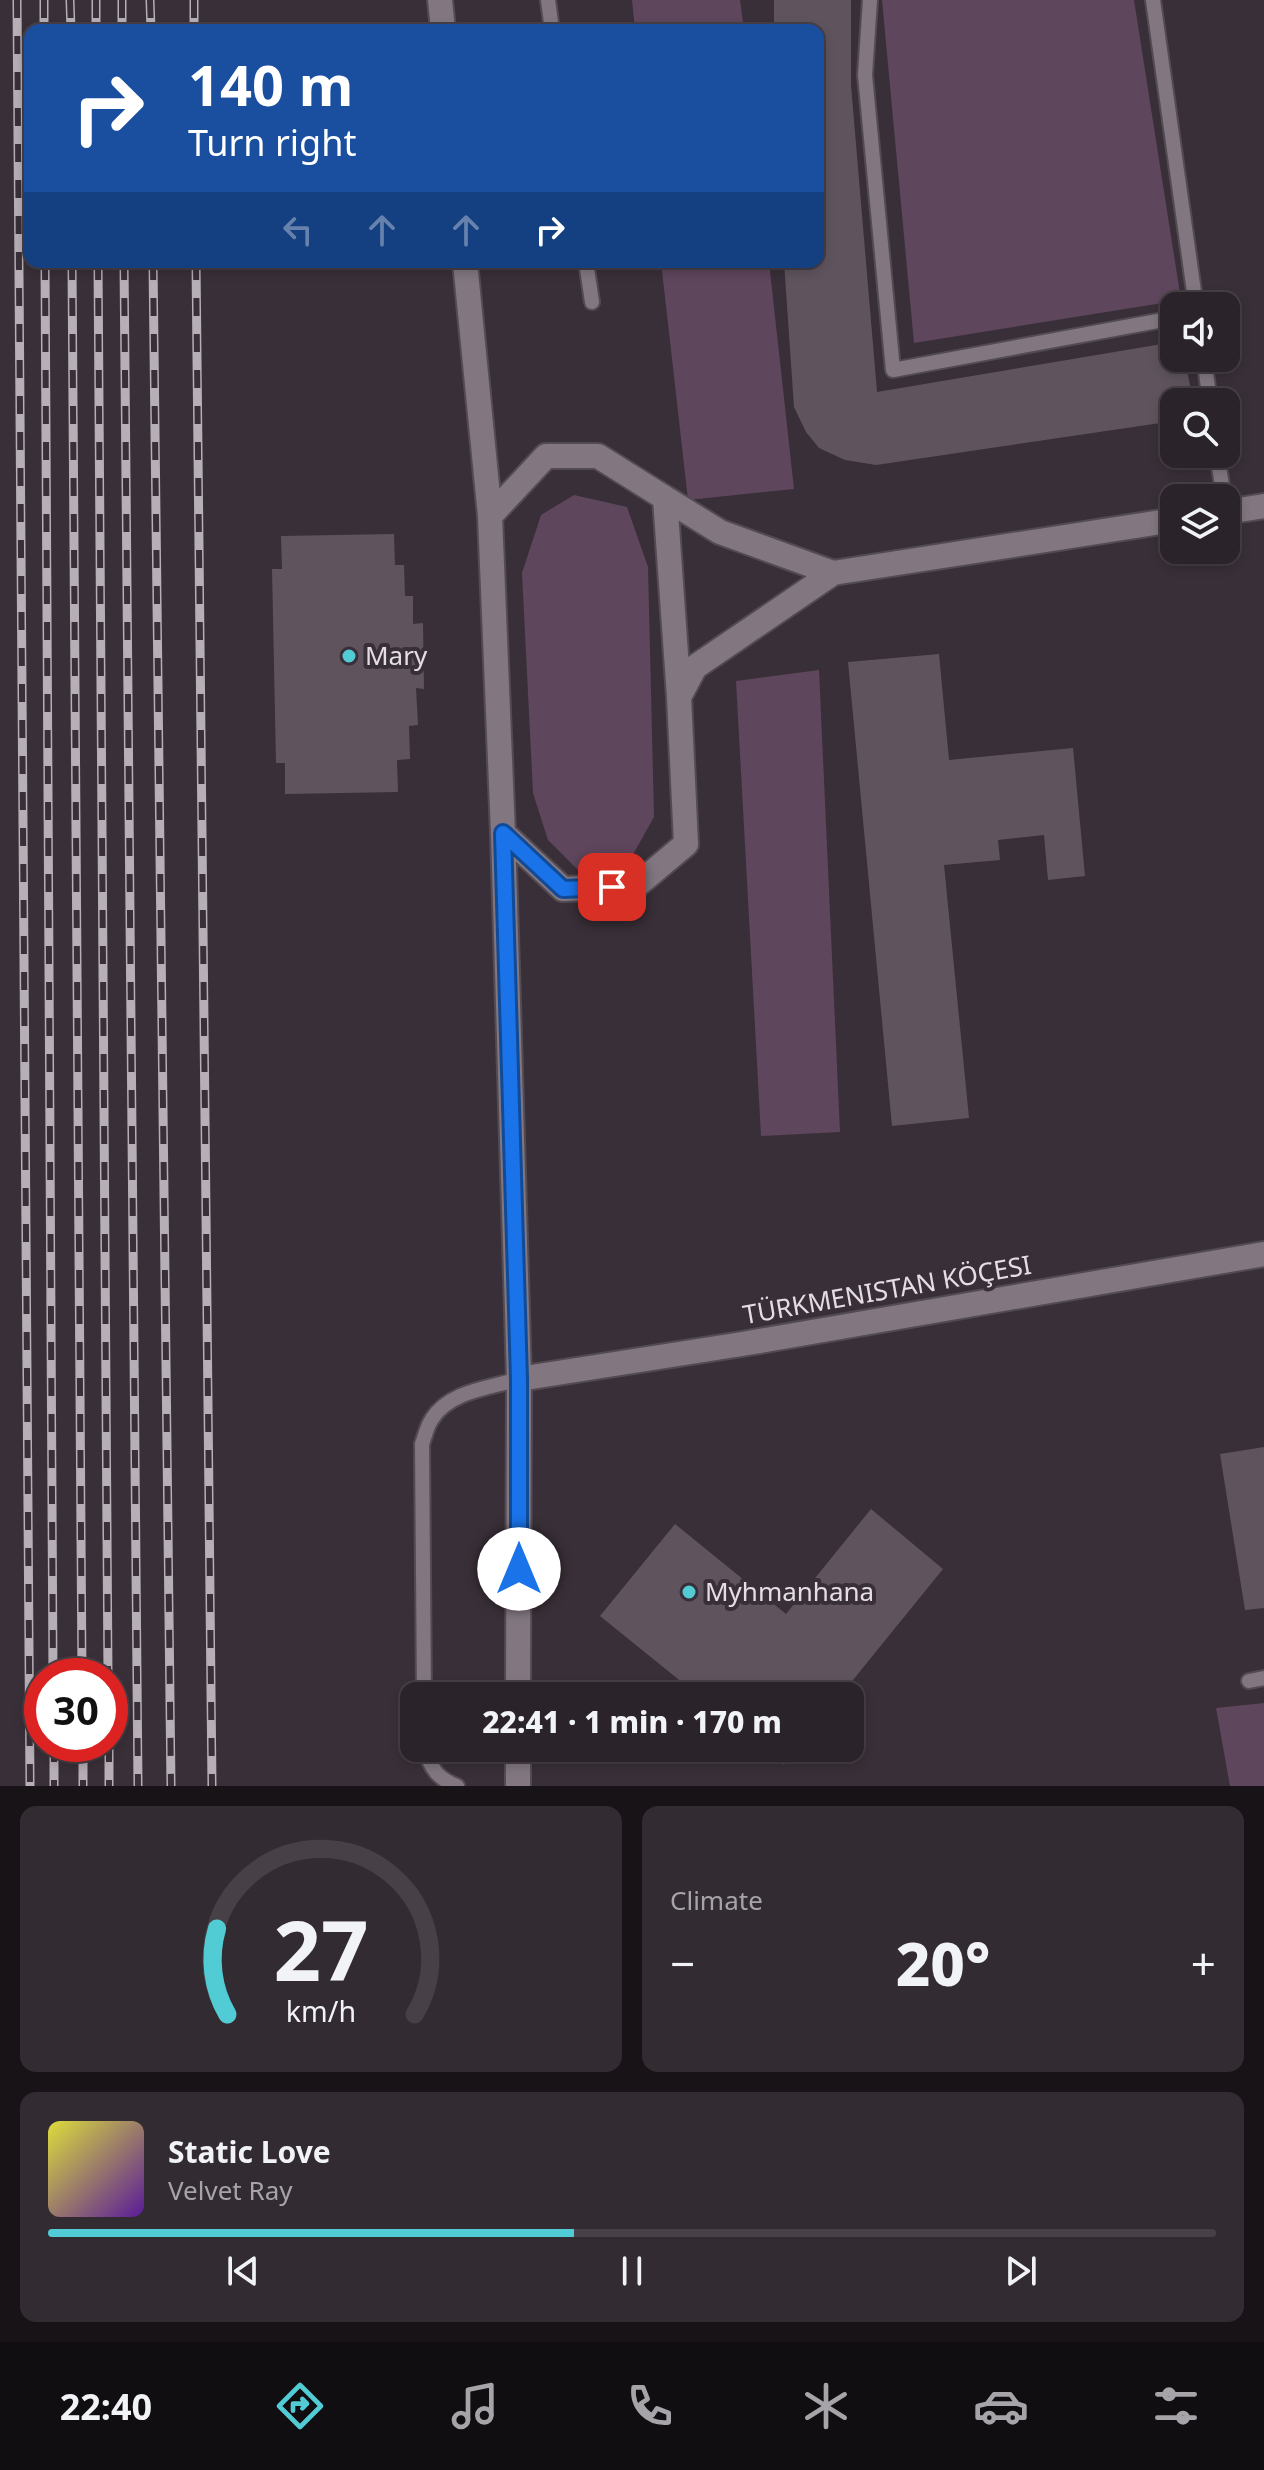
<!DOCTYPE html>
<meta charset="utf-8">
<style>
:root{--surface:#2b232a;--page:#332b32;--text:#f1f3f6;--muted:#a6a4a8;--line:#474047;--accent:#51ccd4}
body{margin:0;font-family:"Noto Sans",sans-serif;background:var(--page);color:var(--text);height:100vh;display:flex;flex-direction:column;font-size:30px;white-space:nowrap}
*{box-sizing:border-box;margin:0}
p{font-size:26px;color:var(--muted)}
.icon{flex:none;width:44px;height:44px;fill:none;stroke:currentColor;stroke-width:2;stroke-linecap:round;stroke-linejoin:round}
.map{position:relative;height:1786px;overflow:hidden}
.details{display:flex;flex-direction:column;gap:20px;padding:20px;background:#181317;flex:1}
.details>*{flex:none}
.top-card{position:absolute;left:24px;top:24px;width:800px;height:244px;border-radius:16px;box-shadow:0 4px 12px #0003,0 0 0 2px var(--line);background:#1a4fa0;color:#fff;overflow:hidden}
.fabs{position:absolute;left:1160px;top:292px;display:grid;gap:16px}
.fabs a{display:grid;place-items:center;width:80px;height:80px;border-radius:16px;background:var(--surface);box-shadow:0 4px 12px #0003,0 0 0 2px var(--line);font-size:40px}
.speed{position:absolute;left:24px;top:1658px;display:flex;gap:16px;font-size:40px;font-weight:700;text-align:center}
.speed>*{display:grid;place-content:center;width:104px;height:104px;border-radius:50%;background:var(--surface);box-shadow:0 4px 12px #0003,0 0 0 2px var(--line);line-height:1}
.speed .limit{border:12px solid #d22;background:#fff;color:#111}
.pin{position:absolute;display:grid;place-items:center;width:68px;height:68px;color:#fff;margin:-34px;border-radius:16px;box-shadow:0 4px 12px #0006}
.me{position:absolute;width:88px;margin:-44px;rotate:0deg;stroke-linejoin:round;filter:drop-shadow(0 0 6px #0008)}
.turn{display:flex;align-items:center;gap:28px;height:168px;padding:0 32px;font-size:36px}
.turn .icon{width:104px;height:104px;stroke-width:2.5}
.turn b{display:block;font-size:56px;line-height:68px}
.lanes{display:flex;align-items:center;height:76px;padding:0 32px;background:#0003;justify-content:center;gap:40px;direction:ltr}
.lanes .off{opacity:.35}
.big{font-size:60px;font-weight:800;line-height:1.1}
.details .card{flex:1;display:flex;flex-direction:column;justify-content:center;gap:12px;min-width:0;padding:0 28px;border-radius:16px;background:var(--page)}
.details .dial{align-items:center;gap:0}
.dial svg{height:208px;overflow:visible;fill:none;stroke:var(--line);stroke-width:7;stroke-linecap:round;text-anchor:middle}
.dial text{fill:var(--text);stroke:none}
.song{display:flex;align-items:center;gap:24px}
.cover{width:96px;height:96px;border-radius:12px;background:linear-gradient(135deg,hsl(60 70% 55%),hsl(270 70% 35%))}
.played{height:8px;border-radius:4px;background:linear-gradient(90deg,var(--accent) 45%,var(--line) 45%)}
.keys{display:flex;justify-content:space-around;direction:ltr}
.heat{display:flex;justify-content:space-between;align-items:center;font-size:44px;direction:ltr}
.details .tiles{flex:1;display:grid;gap:20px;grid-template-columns:1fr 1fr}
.card:last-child{grid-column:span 2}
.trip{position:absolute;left:400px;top:1682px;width:464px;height:80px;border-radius:16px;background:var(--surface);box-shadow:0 4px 12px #0003,0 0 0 2px var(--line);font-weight:800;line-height:80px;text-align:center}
.dock{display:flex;height:128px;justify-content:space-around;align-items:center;background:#110e11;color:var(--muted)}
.dock .icon{width:56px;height:56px}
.dock .selected{color:var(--accent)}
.dock b{font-size:36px;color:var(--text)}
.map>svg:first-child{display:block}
.green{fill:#5e465c}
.building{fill:#5f545e}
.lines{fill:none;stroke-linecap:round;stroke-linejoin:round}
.lane-casing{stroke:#534b52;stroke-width:18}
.street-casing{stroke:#534b52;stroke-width:28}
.lane{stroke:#827781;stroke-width:14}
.street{stroke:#827781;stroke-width:24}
.rail-casing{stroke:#b6afb6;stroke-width:9}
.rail{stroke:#392f38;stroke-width:6;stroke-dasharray:18;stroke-linecap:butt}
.route-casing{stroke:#114b97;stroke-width:20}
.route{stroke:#1a73e8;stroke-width:14}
.poi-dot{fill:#51ccd4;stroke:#392f38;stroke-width:3}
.labels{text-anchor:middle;stroke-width:8;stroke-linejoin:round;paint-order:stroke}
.poi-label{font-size:26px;fill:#e4dee4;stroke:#392f38;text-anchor:start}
.street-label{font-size:26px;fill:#e4dee4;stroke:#392f38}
</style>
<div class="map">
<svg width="1264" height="1786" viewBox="0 0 1264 1786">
<rect width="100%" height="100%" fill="#392f38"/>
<path class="green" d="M632,0h108l4,30h-109z
M882,0h252l47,300 -267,43z
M661,262h108l25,227 -106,11z
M574,495l53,12 21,60 6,250 -27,48 -47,7 -32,-32 -15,-47 -11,-220 19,-58z
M819,670l21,462 -79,4 -25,-455z
M1264,1703v83h-34l-14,-78z"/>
<path class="building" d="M774,0h77v85l26,307 297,-50v16h11l8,44h-19v19l-298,44 -31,-5 -26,-12 -13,-16 -12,-25 -10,-145h34v-232h-44z
M394,534l1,31h9l1,31h8v28l10,-1 1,66 -8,-1 2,37 -9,1 1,33 -13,1 1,32 -113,2v-31h-9l-4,-194h10l-1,-33z
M939,654l10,106 124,-12 12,128 -37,4 -4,-45 -46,5 2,20 -56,5 25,253 -77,8 -44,-464z
M1264,1447v161l-19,2 -25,-156z
M871,1509l72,60 -103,127h-141l-99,-80 75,-92 111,90z
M762,1748h36l-14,17z"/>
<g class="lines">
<g class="lane-casing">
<path id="lane" d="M548,0l4,30
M870,0l-5,75 28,295 281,-52
M1153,0l43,306
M586,262l6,40
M1204,358l6,44
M1217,454l7,44
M1249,1681l15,-3
M424,1696l-2,-252c3,-8 5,-18 10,-25 17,-28 58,-31 87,-40
M425,1748c5,20 13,31 32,38"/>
</g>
<g class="street-casing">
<path id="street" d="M440,0l3,30
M465,262l25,254
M546,456h52l67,42 14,199 7,147 -50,42 -73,3 -60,-56 -13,-317z
M665,498l55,34 113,41 -138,94 -16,30
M1226,512l38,-6
M833,573l341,-53
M503,833l16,546 -1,317
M519,1379l223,-35 522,-90
M518,1786v-38"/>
</g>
<use href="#lane" class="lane"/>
<use href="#street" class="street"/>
<g class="rail-casing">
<path id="rail" d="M17,0l13,1786
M44,0v30
M70,0l1,30
M96,0v30
M122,0v30
M150,0l1,30
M194,0v30
M45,262l8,1414
M72,262l10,1414
M98,262l10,1414
M124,262l14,1524
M153,262l18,1524
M196,262l16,1524
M54,1744v42
M83,1744v42
M109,1744v42"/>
</g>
<use href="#rail" class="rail"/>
</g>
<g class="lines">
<g class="route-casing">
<path id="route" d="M519,1569v-190l-16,-546 60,56 49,-2"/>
</g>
<use href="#route" class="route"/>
</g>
<g class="poi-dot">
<circle cx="349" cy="656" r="8"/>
<circle cx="689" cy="1592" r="8"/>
</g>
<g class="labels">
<g class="poi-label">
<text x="365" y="665">Mary</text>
<text x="705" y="1601">Myhmanhana</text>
</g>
<g class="street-label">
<text transform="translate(887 1290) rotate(-10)" y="9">TÜRKMENISTAN KÖÇESI</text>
</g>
</g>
</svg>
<div class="fabs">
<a><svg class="icon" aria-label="sound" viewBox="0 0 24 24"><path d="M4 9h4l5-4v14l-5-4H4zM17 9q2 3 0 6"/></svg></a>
<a><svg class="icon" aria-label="search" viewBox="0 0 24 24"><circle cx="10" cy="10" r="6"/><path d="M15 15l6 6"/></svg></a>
<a><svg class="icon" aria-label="layers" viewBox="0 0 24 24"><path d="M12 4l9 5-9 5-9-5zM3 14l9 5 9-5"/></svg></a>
</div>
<div class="speed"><div class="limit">30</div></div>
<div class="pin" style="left:612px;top:887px;background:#d93025"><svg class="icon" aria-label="arrive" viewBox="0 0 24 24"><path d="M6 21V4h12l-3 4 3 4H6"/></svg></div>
<svg class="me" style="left:519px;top:1569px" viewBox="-20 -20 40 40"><circle r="19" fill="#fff"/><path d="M0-13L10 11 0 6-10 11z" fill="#1a73e8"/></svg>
<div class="trip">22:41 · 1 min · 170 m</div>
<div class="top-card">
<div class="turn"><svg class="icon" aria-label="right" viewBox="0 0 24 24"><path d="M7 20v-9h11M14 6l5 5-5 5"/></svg><div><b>140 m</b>Turn right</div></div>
<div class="lanes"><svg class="icon off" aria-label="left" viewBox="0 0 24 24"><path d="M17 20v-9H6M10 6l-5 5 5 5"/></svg><svg class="icon off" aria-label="ahead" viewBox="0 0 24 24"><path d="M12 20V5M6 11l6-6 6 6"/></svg><svg class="icon off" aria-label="ahead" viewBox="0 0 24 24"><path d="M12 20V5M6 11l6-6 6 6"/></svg><svg class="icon" aria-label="right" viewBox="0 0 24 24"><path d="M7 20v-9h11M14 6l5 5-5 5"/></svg></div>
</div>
</div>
<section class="details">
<div class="tiles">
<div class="card dial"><svg viewBox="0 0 100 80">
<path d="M14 69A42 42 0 1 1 86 69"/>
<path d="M14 69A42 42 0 0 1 10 36" stroke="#51ccd4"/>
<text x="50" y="56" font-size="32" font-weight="700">27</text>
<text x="50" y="72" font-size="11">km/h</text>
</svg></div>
<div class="card"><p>Climate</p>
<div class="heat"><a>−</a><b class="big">20°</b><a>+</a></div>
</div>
<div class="card">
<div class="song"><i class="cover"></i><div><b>Static Love</b><p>Velvet Ray</p></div></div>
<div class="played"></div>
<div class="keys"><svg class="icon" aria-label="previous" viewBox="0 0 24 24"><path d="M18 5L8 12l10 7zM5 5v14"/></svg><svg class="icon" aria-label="pause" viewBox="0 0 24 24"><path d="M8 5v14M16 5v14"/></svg><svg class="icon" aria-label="next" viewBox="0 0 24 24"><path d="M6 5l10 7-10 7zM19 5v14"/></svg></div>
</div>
</div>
</section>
<nav class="dock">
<b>22:40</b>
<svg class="icon selected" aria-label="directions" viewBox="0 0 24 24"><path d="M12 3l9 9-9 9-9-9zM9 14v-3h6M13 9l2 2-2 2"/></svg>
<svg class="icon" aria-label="music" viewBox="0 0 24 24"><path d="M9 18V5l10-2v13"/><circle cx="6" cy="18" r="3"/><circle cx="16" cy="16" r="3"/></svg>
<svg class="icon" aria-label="phone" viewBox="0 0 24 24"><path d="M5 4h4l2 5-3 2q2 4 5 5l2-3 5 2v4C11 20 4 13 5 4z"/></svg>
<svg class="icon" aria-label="climate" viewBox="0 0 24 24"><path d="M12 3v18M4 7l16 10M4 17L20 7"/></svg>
<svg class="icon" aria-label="car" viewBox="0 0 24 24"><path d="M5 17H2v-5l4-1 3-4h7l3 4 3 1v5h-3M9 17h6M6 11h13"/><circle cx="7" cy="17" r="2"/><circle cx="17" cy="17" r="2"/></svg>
<svg class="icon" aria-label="filters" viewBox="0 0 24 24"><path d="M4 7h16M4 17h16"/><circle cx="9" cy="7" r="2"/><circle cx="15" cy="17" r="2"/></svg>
</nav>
